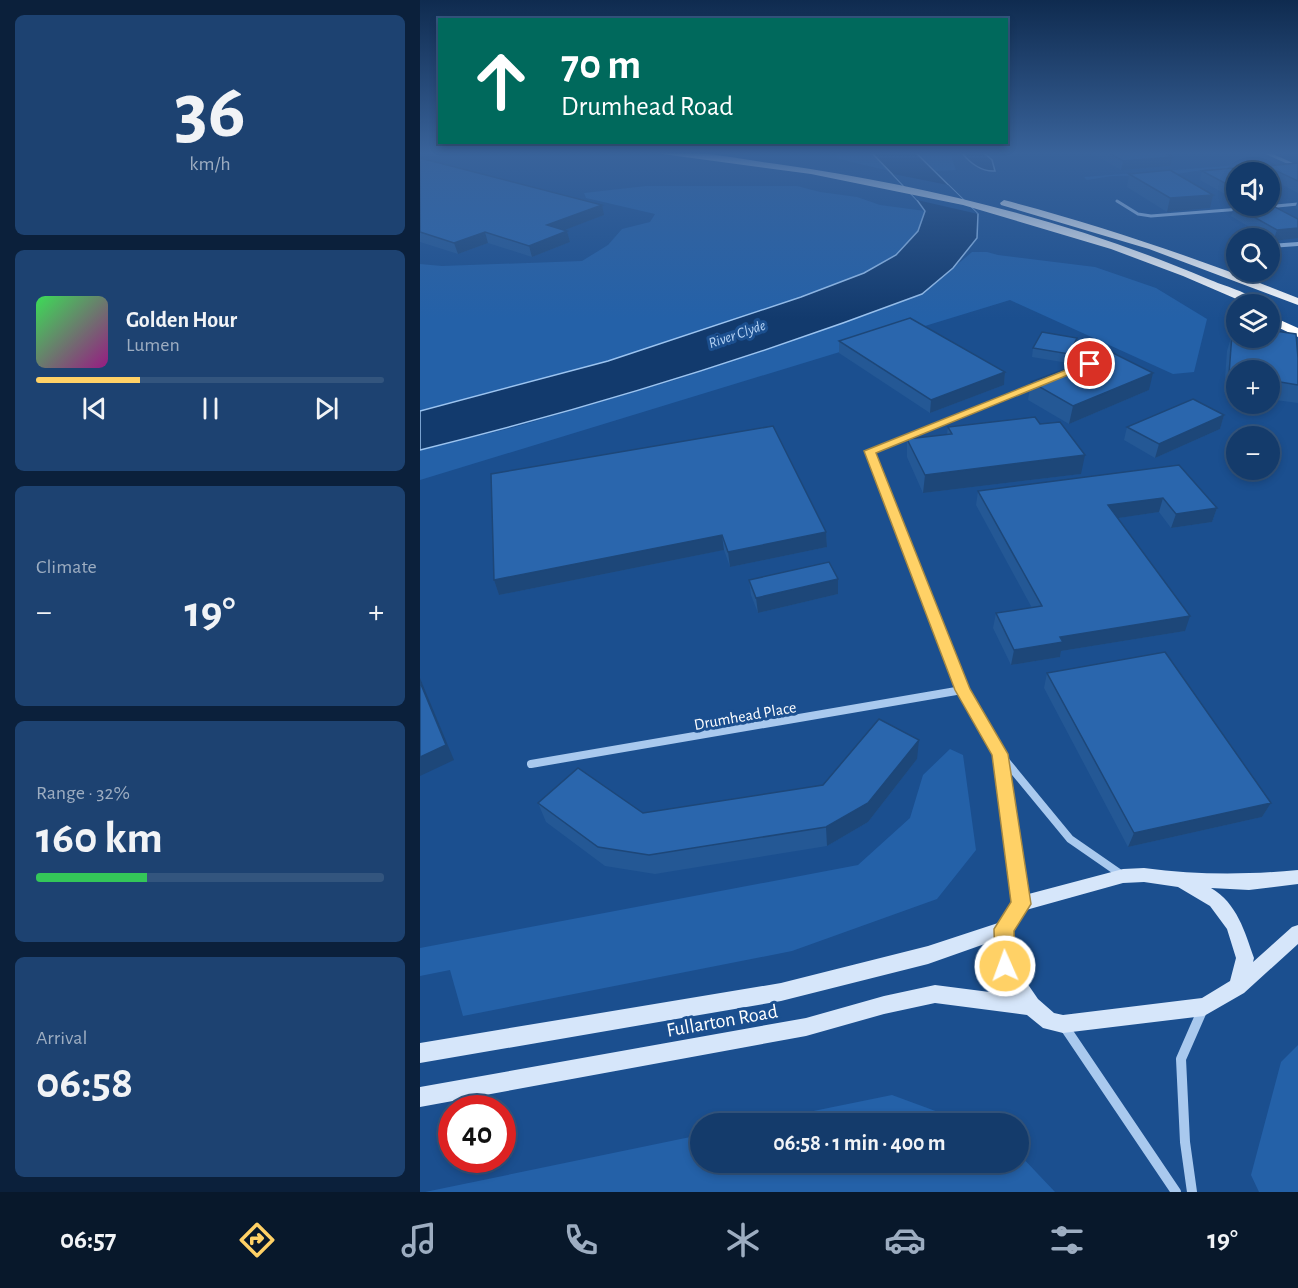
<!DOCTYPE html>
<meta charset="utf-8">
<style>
:root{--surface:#143b6b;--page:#1d4271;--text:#f1f3f6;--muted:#9dadc1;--line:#33557e;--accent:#ffd166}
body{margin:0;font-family:"Alegreya Sans",sans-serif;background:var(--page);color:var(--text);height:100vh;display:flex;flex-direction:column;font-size:22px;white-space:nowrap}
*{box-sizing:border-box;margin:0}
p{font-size:20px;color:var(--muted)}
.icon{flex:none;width:33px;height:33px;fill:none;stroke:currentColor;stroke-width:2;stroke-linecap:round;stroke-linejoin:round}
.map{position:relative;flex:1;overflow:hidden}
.side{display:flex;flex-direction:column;gap:15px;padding:15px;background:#0b203b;width:420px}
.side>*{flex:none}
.banner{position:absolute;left:18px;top:18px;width:570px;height:126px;border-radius:0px;box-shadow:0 3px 9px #0003,0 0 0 2px var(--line);background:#00695c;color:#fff;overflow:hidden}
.tools{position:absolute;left:806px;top:162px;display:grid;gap:12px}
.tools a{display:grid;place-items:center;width:54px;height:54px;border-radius:50%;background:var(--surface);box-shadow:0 3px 9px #0003,0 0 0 2px var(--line);font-size:30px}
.speed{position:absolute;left:18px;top:1095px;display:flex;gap:12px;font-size:30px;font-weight:700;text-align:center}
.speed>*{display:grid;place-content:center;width:78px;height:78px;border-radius:50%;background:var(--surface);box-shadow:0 3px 9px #0003,0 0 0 2px var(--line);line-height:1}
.speed .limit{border:9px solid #d22;background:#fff;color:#111}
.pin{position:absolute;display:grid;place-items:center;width:51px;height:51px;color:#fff;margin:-26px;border:3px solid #fff;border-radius:50%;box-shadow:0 2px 6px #0007}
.me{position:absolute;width:66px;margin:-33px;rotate:358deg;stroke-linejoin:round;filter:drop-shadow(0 0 4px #0008)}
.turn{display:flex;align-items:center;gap:21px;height:126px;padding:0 24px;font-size:27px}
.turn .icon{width:78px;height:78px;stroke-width:2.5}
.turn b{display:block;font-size:42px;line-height:51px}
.big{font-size:45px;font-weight:600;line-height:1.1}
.side .widget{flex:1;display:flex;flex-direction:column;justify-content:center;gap:9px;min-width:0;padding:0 21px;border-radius:9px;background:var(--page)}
.side .dial{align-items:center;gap:0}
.dial b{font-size:78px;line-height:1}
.song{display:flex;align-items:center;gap:18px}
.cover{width:72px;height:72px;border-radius:9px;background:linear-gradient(135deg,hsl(130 70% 55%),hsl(310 70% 35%))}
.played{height:6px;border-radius:3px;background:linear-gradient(90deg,var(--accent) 30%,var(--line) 30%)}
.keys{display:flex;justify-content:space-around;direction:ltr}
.heat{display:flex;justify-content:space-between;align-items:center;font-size:33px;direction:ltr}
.charge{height:9px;border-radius:4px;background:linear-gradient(90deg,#34c759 32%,var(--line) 0)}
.trip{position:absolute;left:270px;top:1113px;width:339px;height:60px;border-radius:30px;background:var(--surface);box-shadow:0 3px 9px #0003,0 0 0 2px var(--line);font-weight:600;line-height:60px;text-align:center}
.dock{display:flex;height:96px;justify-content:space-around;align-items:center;background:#08182b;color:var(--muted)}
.dock .icon{width:42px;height:42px}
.dock .current{color:var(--accent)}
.dock b{font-size:27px;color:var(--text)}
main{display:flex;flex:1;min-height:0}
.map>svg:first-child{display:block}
.green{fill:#2461a8}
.water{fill:#123a6d;stroke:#9cc4f0;stroke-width:1.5}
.pier{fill:#1b4f8f}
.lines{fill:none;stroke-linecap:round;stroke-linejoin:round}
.street-far5{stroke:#a9c9ee;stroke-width:3}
.street-far4{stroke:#a9c9ee;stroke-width:4}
.street-far3{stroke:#a9c9ee;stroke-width:4.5}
.street-far2{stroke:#a9c9ee;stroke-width:6}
.street-far1{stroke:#a9c9ee;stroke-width:8}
.street{stroke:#a9c9ee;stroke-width:10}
.secondary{fill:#d6e6fa;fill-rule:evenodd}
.highway{fill:#fff;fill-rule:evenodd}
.wall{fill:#245895}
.shaded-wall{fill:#1d4779}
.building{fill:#2a66ad;stroke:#1d4779;stroke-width:1.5}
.route{fill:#ffd166;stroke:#a68842;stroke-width:1.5}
.labels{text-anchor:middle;stroke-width:6;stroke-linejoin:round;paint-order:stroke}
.far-water-label{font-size:15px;font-style:italic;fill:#b5d3f5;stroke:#1b4f8f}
.street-label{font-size:16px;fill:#fff;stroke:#1b4f8f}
.near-street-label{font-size:20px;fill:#fff;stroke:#1b4f8f}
</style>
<main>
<section class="side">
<div class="widget dial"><b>36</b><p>km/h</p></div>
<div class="widget">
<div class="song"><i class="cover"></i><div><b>Golden Hour</b><p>Lumen</p></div></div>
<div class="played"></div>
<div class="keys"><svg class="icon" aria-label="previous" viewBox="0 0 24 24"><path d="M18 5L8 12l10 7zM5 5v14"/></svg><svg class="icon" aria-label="pause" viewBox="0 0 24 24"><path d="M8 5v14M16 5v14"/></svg><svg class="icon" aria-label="next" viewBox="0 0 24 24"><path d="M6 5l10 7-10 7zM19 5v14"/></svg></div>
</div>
<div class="widget"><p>Climate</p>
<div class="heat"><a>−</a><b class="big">19°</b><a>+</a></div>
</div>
<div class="widget"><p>Range · 32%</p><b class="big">160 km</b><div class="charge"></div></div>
<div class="widget"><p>Arrival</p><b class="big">06:58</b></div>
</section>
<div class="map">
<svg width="878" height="1192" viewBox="0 0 878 1192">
<rect width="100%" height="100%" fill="#1b4f8f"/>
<path class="green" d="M414,153h38l18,18 -51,-12z
M496,153h34l6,17 -20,1z
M821,161l14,2 -8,5 -14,2 -25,-1 -37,6 -59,1 -25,4 -3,-3 143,-11z
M226,186h151l23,6 37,5 23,8 45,6 -7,20 -22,24 -32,18 -63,24 -193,64 -188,50v-147l22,2 140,-5 26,-16 14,-16 28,-7 5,-8 -69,-16 -2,-5z
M552,252h15l11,3 97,12 61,21 51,31 -13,53 -21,2 -163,-74 -590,180v-30l95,-23 163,-48 188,-64 56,-21z
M530,749l13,6 13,95 -39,49 -145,52 -329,65 -13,-46 -30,6v-28l438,-83 52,-47 13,-43z
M878,1045v147h-39l-8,-17 30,-113z
M472,1095l76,28h-214z
M280,1135v27h318l1,-8 36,38h-630z"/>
<path class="water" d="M452,153h44l62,61 -1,24 -24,30 -31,26c-164,62 -332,114 -502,156v-39l188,-50 193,-64 63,-24 32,-18 22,-24 7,-20 -8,-11z
M542,153h22l8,7 3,11c-13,1 -25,-8 -33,-18z"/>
<path class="pier" d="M473,174l55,11 30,29 -61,-14z"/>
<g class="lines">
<path class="street-far5" d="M847,153l31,14
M697,201l21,13 13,2 90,-7
M846,207l32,-3
M832,238l11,-1"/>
<path class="street-far4" d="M849,246l29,-2"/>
<path class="street-far3" d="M466,494l-16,-43 166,-66"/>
<path class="street-far2" d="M466,492l70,182"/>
<path class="street-far1" d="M535,672l7,18 38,64 70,85 52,36
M580,756l21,146
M111,764l431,-74"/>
<path class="street" d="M601,901v2
M644,1026l112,166
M772,1192l-7,-50 -4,-83 21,-48"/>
<path class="secondary" d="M724,868c53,7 101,7 154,2v14l-49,6 -38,-2c26,15 34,44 43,70l-1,4 39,-35 6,-2v19l-54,49 -40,23 -141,17 -20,-5 -16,-13 -92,-12 -51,11 -78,22 -386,71v-20l386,-69 78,-22 51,-11 78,10 -17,-29v-26l-68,24 -147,37 -361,62v-20l361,-60 147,-37 70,-23 17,-25 6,-2 102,-27zM724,882l34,5 32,19 17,23 9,29 -6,23 -28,17 -139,17 -9,-2 -16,-14 -24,-35 -1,-33 13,-21 97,-27z"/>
<path class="highway" d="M235,153c40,-4 83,6 122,11 147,21 295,57 431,115 16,7 41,13 54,25h-14l-65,-28 -72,-27 -148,-44 -152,-31z
M584,200c100,26 198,60 294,98v7l-149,-56 -148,-44 -1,-2z
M849,315l29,13v9l-29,-14z"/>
</g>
<path class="wall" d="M672,153h72l6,13 -49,4z
M0,158l184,57 -40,15 3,1 3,11 -38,15 -44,-14 -30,11 -38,-12z
M878,163v30l-29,-15v-6h-5l2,-6z
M782,171l34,1v28l-36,-20z
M709,174l81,34 -43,4 -40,-25z
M878,200v10l-3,-2z
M814,206l64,13 -25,22 -42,-25z
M812,334l66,24v45l-29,-4v-29h-33v23l-12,-1 3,-41z
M419,341l166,31 -1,13 -74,28 -91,-60z
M655,346l-7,17 -36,-6 1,-9z
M611,382l118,8 -80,34 -41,-24z
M804,415l-4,14 -65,29 -31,-18 3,-13z
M620,424l41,50 -158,19 -16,-36v-18l40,-5 1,-7z
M759,465l38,43 -5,14 -41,6 -12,-16 -41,6 67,113 -124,20 -1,6 -49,8 -18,-37 3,-15 36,-5 -56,-103 2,-14z
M71,474l335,58 1,15 -97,20 -6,-17 -225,45 -5,-15z
M329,580l89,14 -80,19 -7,-18z
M627,673l224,130 -9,14 -134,30 -84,-159z
M497,759l-49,63 -41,24 -172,28 -50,-8 -59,-44 -8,-19 105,10 180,-28z"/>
<path class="shaded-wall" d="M753,157l-3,9 -49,4 2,-9z
M858,191l-3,10 -6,1v-10z
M793,195l-3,13 -43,4 3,-14z
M182,205l2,10 -55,21 -2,-11z
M878,228v10l-25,3 4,-11z
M147,231l3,11 -38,15 -3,-11z
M65,232l3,11 -30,11 -4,-11z
M657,338l-2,8 -7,17 1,-9z
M585,372l-1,13 -74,28 1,-13z
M733,373l-4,17 -80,34 4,-18z
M804,415l-4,14 -65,29 4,-14z
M665,455l-4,19 -158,19 2,-18z
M743,498l-4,14 -54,8 3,-15z
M797,508l-5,14 -41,6 5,-14z
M406,532l1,15 -97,20 -2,-15z
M302,535l2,15 -225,45 -5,-15z
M418,579v15l-80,19 -2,-15z
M770,616l-5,15 -124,20 -1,6 -49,8 3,-15 46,-13z
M0,678l34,82 -34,16z
M499,740l-2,19 -49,63 -41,24 -1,-19z
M851,803l-9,14 -134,30 6,-14z"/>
<path class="building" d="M689,153h55l9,4 -50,4z
M0,158l182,47 -55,20 20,6 -38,15 -44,-14 -31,11 -34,-11z
M878,163v18l-32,-15z
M813,168l8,4h-5v17l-34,-18z
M750,170l43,25 -43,3 -41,-24z
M849,187l9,4 -9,1z
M849,204l29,15v9l-21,2 -43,-24h35z
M490,318l95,54 -74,28 -92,-59z
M849,330l27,4 2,24v27l-29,-5v-10h-33v5l-7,-1 3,-40 4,1v3h33z
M622,332l35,6 -8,16 -36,-6z
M691,352l42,21 -80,33 -42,-24z
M773,399l31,16 -65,29 -32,-17z
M615,417l5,7 20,-2 25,33 -160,20 -18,-36 45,-5 -4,-7z
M353,426l53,106 -98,20 -6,-17 -228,45 -3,-106z
M759,465l38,43 -41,6 -13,-16 -55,7 82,111 -130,21 3,5 -49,8 -18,-37 46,-7 -64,-115z
M409,562l9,17 -82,19 -7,-18z
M745,652l106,151 -137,30 -87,-160z
M0,682l26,63 -26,12z
M459,719l40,21 -51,63 -42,24 -177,28 -51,-8 -60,-44 40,-35 65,45 180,-28z"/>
<linearGradient id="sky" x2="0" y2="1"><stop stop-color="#0f2b4f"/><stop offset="0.48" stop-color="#39639b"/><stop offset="1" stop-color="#39639b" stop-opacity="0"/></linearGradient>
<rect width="878" height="319" fill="url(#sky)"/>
<path class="route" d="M666,362l9,2 -219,89 94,236 38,65 23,150 -17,27 1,35 -3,7 -7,3 -7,-3 -3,-7 -1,-37 17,-27 -19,-147 -37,-65 -91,-239z"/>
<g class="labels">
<g class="far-water-label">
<text transform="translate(317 334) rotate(-19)" y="5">River Clyde</text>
</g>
<g class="street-label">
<text transform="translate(325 715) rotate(-10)" y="6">Drumhead Place</text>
</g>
<g class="near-street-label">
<text transform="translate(302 1020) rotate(-10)" y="7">Fullarton Road</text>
</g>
</g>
</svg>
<div class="tools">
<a><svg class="icon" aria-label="sound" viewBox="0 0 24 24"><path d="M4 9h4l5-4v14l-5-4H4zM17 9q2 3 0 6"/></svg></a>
<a><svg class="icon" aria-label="search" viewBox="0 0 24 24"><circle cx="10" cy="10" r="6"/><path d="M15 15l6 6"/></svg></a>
<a><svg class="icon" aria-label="layers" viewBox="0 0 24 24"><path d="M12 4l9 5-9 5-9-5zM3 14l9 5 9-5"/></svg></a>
<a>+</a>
<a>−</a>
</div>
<div class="speed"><div class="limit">40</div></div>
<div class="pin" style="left:670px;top:364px;background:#d93025"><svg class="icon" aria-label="arrive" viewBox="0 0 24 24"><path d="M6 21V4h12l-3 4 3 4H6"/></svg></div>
<svg class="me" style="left:585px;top:966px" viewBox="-20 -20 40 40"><circle r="17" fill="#ffd166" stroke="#fff" stroke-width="3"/><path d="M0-11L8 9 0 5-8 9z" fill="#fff"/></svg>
<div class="trip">06:58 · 1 min · 400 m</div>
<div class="banner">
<div class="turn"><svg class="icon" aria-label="ahead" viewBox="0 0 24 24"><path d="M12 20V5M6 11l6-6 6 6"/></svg><div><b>70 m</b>Drumhead Road</div></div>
</div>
</div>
</main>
<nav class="dock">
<b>06:57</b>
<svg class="icon current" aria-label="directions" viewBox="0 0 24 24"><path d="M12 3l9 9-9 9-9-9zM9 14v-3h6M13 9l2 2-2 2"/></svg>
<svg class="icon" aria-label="music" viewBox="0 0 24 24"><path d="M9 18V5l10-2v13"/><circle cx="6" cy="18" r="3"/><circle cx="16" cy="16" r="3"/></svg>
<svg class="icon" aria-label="phone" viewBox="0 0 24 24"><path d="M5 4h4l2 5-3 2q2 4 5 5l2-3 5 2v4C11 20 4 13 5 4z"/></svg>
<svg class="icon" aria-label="climate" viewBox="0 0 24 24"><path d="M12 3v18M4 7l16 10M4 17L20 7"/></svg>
<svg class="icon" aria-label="car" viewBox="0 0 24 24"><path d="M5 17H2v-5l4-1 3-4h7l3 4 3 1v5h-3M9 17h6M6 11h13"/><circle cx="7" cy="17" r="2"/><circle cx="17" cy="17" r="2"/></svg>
<svg class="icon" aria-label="filters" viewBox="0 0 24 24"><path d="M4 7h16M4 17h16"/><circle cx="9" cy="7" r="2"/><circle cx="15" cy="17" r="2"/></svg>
<b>19°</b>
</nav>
